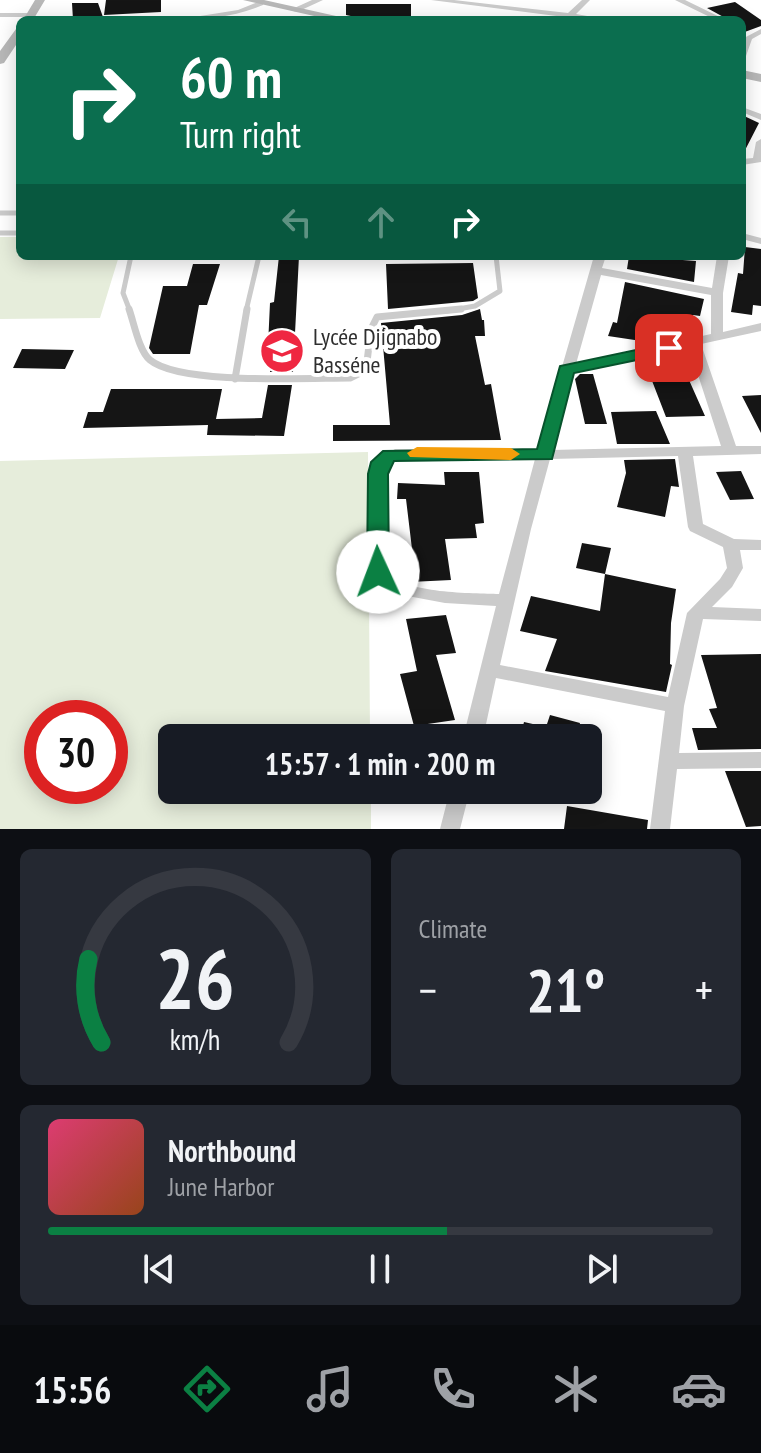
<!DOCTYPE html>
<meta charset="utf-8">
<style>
:root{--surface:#171b24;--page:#242831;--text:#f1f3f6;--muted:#9ea1a6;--line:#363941;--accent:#0b8043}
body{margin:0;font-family:"PT Sans Narrow",sans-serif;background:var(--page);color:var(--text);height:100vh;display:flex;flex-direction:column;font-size:30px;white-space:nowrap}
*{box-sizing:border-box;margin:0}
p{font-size:26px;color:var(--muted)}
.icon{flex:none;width:44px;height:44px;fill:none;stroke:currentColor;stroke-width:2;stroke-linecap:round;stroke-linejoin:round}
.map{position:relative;height:829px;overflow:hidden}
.sheet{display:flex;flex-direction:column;gap:20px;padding:20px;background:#0d0f14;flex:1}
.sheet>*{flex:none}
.top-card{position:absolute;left:16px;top:16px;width:730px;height:244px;border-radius:12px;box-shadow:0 4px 20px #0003;background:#0b6e4f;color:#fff;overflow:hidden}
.speed{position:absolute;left:24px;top:700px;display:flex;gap:16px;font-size:40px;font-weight:700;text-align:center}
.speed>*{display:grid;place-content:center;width:104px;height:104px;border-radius:50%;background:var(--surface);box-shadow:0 4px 20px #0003;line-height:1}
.speed .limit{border:12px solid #d22;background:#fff;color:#111}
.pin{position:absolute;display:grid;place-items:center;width:68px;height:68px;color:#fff;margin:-34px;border-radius:16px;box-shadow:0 4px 12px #0006}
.me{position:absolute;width:88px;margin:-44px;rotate:358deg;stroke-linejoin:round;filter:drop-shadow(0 0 6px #0008)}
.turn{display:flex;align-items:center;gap:28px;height:168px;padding:0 32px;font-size:36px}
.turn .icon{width:104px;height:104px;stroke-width:2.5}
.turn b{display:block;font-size:56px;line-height:68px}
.lanes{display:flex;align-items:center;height:76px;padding:0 32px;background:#0003;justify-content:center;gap:40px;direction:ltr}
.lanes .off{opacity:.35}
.big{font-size:60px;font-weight:800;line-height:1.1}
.sheet .card{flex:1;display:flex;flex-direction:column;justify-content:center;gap:12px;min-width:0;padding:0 28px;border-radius:12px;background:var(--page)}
.sheet .dial{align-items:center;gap:0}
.dial svg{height:208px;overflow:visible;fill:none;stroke:var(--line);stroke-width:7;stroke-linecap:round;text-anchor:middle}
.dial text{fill:var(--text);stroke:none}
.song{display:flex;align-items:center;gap:24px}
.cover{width:96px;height:96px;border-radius:12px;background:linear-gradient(135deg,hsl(340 70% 55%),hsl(20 70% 35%))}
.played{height:8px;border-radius:4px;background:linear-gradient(90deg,var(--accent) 60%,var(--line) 60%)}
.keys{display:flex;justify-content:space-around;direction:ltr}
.heat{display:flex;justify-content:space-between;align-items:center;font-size:44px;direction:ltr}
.sheet .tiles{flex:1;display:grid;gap:20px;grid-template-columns:1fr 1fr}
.card:last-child{grid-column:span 2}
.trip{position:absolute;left:158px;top:724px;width:444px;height:80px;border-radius:12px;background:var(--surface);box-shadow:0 4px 20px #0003;font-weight:800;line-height:80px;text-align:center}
.tabs{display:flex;height:128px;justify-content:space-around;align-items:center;background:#090b0e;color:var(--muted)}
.tabs .icon{width:56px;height:56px}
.tabs .active{color:var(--accent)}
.tabs b{font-size:36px;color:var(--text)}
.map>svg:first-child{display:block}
.green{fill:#e6eddb;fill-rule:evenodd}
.building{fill:#151515}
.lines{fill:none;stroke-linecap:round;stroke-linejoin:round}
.lane-far1{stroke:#cbcbcb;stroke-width:5}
.lane{stroke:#cbcbcb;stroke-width:7}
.street{fill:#cbcbcb;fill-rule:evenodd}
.secondary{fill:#b8b8b8;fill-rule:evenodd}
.route{fill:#0b8043;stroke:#07532c;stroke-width:2}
.slow{fill:#f59e0b}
.labels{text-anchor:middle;stroke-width:8;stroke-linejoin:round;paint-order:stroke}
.poi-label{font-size:24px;fill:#2e2e2e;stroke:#fff;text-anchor:start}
</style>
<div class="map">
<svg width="761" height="829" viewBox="0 0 761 829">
<rect width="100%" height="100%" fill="#fff"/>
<path class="green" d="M0,237h20v19h99l-19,62 -100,1z
M368,452l2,286h-198v52h199v39h-371v-368zM42,718h68v68h-68z"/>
<path class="building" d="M106,0h55v12l-57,3z
M735,2l26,18v6l-19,7v-13h-13l-22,-12z
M72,3h26l6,17h-31z
M346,4h65v12l-51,2 -14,-3z
M742,115l17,8 -17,33z
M745,247l16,2v57l-8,-1 -1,10 -21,-3 7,-39 5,1z
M279,256h20l-6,116h-23l1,-5h-4l3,-64 4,-1z
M629,256l67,5 -2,21 -67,-13z
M473,263l5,35 -5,3 -85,8 -2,-45z
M193,264h27l-13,41h-8l-9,49h-37l-4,-6 14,-62h24z
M625,282l79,17 -4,17 -7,-1 -9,22 -33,-6 -3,11 -40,-6 5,-14 4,1z
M480,309l2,11h2l1,16h-10l10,49 6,-1 10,56 -168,1v-16h57l-9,-102 81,-8z
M22,349l52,1 -9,19 -52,-1z
M661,361h29l6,18 -7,1 16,36 -39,1 -17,-44 16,-1z
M580,374h13l14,50h-22l-10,-45z
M268,385h24l-8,51 -77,-1 1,-10 -125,3 5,-16h15l8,-23h111l-6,30 46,-1z
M761,395v38l-19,-37z
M656,411l14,33h-53l-6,-32z
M675,459l4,28 -8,-1 -6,31 -48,-10 9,-34 -2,-13z
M741,471l13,28 -24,1 -14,-28z
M444,472h35l5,51 -9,1 2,14 -32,1 6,41 -41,2 -4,-33h6l-6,-50h-9l1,-16 47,2z
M582,543l29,5 -6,26 -29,-6z
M605,574l71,15 -5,34 -1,41 2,1 -6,27 -121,-21 12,-32 -37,-8 11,-35 69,15z
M446,615l10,38 -20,2 19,65 -41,6 -14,-52 17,-3 -11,-52z
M761,654v95l-63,1 -6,-22h25l-8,-19 8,-1 -16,-53z
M550,715l30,8 -4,15h-56l4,-16 22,5z
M725,771h36v55l-15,1z
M567,806l81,14 -1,9h-83z"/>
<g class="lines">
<path class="lane-far1" d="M0,213h20
M0,233h20
M130,311l-7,-18 8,-37
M246,311l13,-55
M447,311l28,-5 25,-15 -4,-35"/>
<path class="lane" d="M129,309c5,14 10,42 21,51 30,25 158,18 200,18l16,-8 5,-41 6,-12 84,-8
M235,379l12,-70"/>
<path class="street" d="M312,0h11l-26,12 -7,-2z
M431,0h23l114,13 14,-13h8l-14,14 34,6h-48l2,-3z
M675,0h10l41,20h-10z
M260,1l4,2 -1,2c-28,12 -57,15 -88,15l63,-10z
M0,13h31l4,2 -4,2h-31z
M761,29v5l-9,5 -6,17 -4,2 2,-20z
M742,107l19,7v6l-19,-8z
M761,139v23l-19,3v-6l11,-1 3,-16z
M742,233l19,5v6l-19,-5z
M594,256h12l-4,12 110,20 5,-32h12l-6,37v39l38,-9v8l-60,13 35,102h25v8l-68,2 10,68 31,15 27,1v10h-21l3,18 -11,19 -20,20 49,2v12l-58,-2 -19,87 -5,47 82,-1v16l-84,1 -7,60h-20l15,-118 -169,-33 -13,60h-20l33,-132 -51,-3 -32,-6 -20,-6 -16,-10 -9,-21 6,-98 21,-13 143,1zM601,275l110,20v39l-135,30zM689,347l32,99 -169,4 22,-78zM678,456l10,71 2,4 33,16 4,21 -7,11 -33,34 -19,84 -168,-32 31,-136 19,-70zM398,458l137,1 -36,135c-26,-1 -95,0 -111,-22 -2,-3 -3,-9 -4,-12l4,-96z
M450,790h20l-10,39h-20z"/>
<path class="secondary" d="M35,0h10l-12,20h-10z
M243,0h21l90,20h-22z
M20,28v11l-16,24 -4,1v-13l16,-22z
M742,70l19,4v8l-19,-4z"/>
</g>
<path class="route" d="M669,343l6,2 2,3 -2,4 -101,21 -22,86 -158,2 -6,13 1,98 -3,5h-15l-4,-5 1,-98 3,-12 12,-11 154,-2 23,-83z"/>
<path class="slow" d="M417,447l94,1 9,6 -9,6 -101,-3 -3,-4z"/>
<defs>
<g id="school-disc" transform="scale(2.3)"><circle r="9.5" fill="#ef2741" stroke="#fff"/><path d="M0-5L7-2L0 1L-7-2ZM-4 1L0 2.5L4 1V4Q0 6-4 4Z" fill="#fff"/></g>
</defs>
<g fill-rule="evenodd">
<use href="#school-disc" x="282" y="351"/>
</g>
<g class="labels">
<g class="poi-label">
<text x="313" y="345">Lycée Djignabo<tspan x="313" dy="28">Basséne</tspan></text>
</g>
</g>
</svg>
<div class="speed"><div class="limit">30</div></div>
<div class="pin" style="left:669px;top:348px;background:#d93025"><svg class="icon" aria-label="arrive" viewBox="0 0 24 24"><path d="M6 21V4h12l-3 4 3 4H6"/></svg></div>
<svg class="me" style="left:378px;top:572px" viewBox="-20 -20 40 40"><circle r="19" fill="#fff"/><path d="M0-13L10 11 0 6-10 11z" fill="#0b8043"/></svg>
<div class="trip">15:57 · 1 min · 200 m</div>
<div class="top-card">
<div class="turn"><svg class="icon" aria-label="right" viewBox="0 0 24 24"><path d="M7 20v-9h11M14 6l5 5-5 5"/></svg><div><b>60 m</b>Turn right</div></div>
<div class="lanes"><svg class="icon off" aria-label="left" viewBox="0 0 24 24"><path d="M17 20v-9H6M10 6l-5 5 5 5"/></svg><svg class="icon off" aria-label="ahead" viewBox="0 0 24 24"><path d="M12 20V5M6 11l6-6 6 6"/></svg><svg class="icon" aria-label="right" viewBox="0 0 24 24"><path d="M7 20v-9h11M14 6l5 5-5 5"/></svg></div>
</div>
</div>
<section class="sheet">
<div class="tiles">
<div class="card dial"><svg viewBox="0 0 100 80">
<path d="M14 69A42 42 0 1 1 86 69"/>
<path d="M14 69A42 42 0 0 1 9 37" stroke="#0b8043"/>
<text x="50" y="56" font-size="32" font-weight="700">26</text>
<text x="50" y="72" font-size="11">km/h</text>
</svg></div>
<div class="card"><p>Climate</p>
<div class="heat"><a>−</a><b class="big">21°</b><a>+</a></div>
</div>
<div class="card">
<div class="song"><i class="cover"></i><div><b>Northbound</b><p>June Harbor</p></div></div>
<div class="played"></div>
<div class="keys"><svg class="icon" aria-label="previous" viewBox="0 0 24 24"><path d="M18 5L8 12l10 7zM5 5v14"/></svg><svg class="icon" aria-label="pause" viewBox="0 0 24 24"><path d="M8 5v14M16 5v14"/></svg><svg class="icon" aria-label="next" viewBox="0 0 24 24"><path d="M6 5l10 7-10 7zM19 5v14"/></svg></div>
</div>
</div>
</section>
<nav class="tabs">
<b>15:56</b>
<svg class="icon active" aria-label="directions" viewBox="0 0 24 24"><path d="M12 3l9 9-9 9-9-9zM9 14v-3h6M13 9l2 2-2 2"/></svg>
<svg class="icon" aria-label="music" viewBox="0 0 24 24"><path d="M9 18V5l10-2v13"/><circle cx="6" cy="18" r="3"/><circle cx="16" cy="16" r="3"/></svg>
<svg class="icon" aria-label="phone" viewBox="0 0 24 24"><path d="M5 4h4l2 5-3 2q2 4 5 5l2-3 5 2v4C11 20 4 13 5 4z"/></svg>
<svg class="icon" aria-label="climate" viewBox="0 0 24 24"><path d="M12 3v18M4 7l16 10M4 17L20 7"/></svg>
<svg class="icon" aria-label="car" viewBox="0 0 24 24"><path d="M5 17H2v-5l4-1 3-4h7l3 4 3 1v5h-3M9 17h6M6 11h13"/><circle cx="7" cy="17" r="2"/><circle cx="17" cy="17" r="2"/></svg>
</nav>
